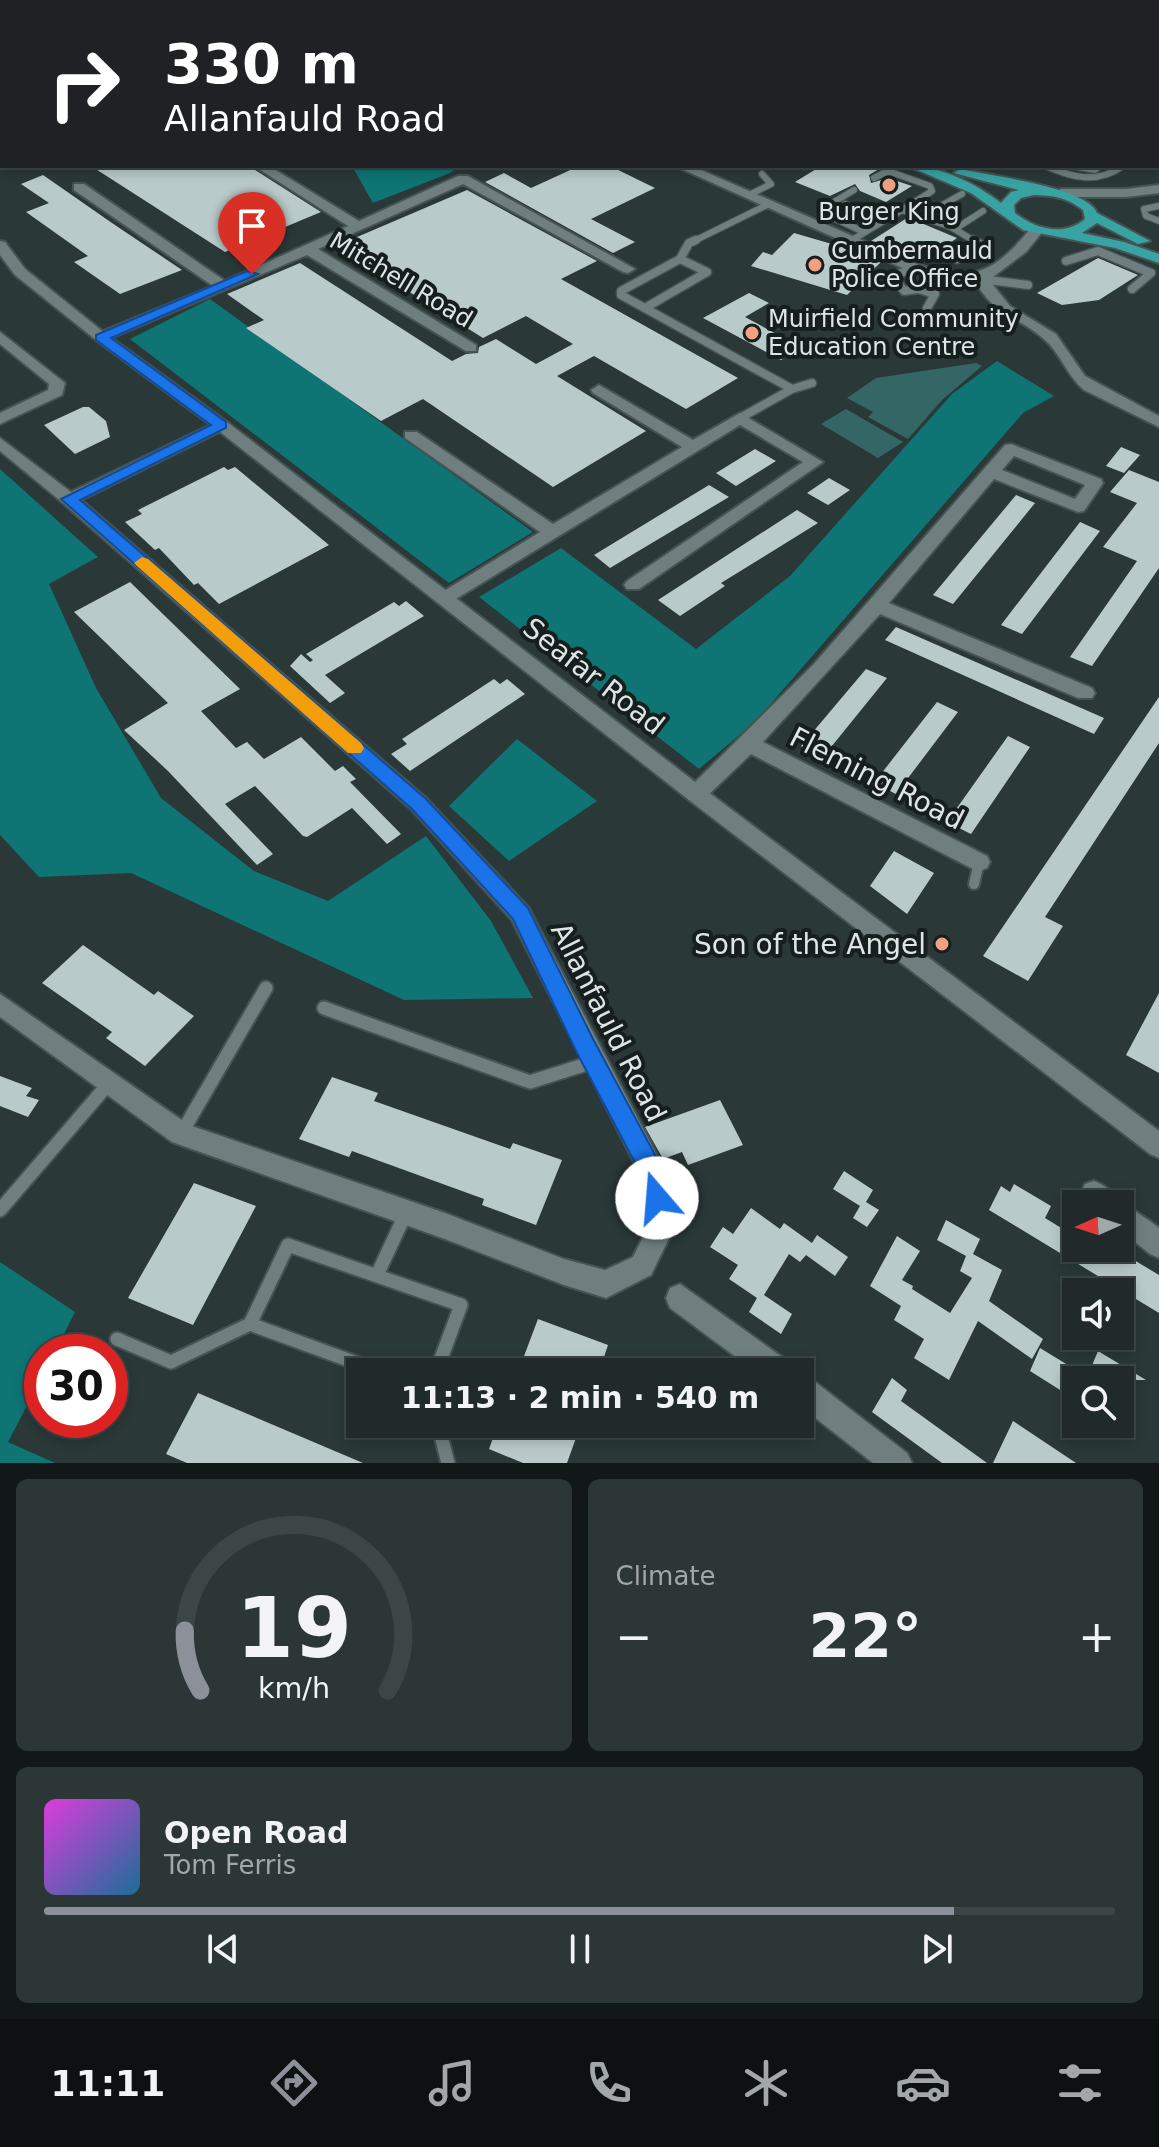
<!DOCTYPE html>
<meta charset="utf-8">
<style>
:root{--surface:#202a2a;--page:#2d3636;--text:#f1f3f6;--muted:#a2a7a8;--line:#3d4647;--accent:#8c9099}
body{margin:0;font-family:"DejaVu Sans",sans-serif;background:var(--page);color:var(--text);height:100vh;display:flex;flex-direction:column;font-size:30px;white-space:nowrap}
*{box-sizing:border-box;margin:0}
p{font-size:26px;color:var(--muted)}
.icon{flex:none;width:44px;height:44px;fill:none;stroke:currentColor;stroke-width:2;stroke-linecap:round;stroke-linejoin:round}
.map{position:relative;height:1463px;overflow:hidden}
.details{display:flex;flex-direction:column;gap:16px;padding:16px;background:#121717;flex:1}
.details>*{flex:none}
.guide{position:absolute;left:0px;top:0px;width:1160px;height:168px;box-shadow:0 4px 12px #0003,0 0 0 2px var(--line);background:#202124;color:#fff;overflow:hidden}
.needle{width:52px;rotate:267deg}
.buttons{position:absolute;left:1062px;top:1190px;display:grid;gap:16px}
.buttons a{display:grid;place-items:center;width:72px;height:72px;border-radius:0px;background:var(--surface);box-shadow:0 4px 12px #0003,0 0 0 2px var(--line);font-size:40px}
.speed{position:absolute;left:24px;top:1334px;display:flex;gap:16px;font-size:40px;font-weight:700;text-align:center}
.speed>*{display:grid;place-content:center;width:104px;height:104px;border-radius:50%;background:var(--surface);box-shadow:0 4px 12px #0003,0 0 0 2px var(--line);line-height:1}
.speed .limit{border:12px solid #d22;background:#fff;color:#111}
.pin{position:absolute;display:grid;place-items:center;width:68px;height:68px;color:#fff;margin:-82px -34px;border-radius:50% 50% 50% 0;rotate:-45deg;box-shadow:0 0 8px #0007}
.pin .icon{rotate:45deg}
.me{position:absolute;width:88px;margin:-44px;rotate:342deg;stroke-linejoin:round;filter:drop-shadow(0 0 6px #0008)}
.turn{display:flex;align-items:center;gap:28px;height:168px;padding:0 32px;font-size:36px}
.turn .icon{width:104px;height:104px;stroke-width:2.5}
.turn b{display:block;font-size:56px;line-height:68px}
.big{font-size:60px;font-weight:700;line-height:1.1}
.details .card{flex:1;display:flex;flex-direction:column;justify-content:center;gap:12px;min-width:0;padding:0 28px;border-radius:12px;background:var(--page)}
.details .dial{align-items:center;gap:0}
.dial svg{height:208px;overflow:visible;fill:none;stroke:var(--line);stroke-width:7;stroke-linecap:round;text-anchor:middle}
.dial text{fill:var(--text);stroke:none}
.song{display:flex;align-items:center;gap:24px}
.cover{width:96px;height:96px;border-radius:12px;background:linear-gradient(135deg,hsl(300 70% 55%),hsl(200 70% 35%))}
.played{height:8px;border-radius:4px;background:linear-gradient(90deg,var(--accent) 85%,var(--line) 85%)}
.keys{display:flex;justify-content:space-around;direction:ltr}
.heat{display:flex;justify-content:space-between;align-items:center;font-size:44px;direction:ltr}
.details .tiles{flex:1;display:grid;gap:16px;grid-template-columns:1fr 1fr}
.card:last-child{grid-column:span 2}
.trip{position:absolute;left:346px;top:1358px;width:468px;height:80px;border-radius:0px;background:var(--surface);box-shadow:0 4px 12px #0003,0 0 0 2px var(--line);font-weight:700;line-height:80px;text-align:center}
.tabs{display:flex;height:128px;justify-content:space-around;align-items:center;background:#0d1111;color:var(--muted)}
.tabs .icon{width:56px;height:56px}
.tabs .on{color:var(--accent)}
.tabs b{font-size:36px;color:var(--text)}
.map>svg:first-child{display:block}
.green{fill:#346666}
.forest{fill:#0e7474}
.building{fill:#b9caca}
.lines{fill:none;stroke-linecap:round;stroke-linejoin:round}
.lane-far3-casing{stroke:#475353;stroke-width:8}
.lane-far2-casing{stroke:#475353;stroke-width:11}
.lane-far1-casing{stroke:#475353;stroke-width:14}
.lane-casing{stroke:#475353;stroke-width:17}
.street-casing{stroke:#475353;stroke-width:4}
.secondary-casing{stroke:#475353;stroke-width:4}
.primary-casing{stroke:#475353;stroke-width:4}
.lane-far3{stroke:#6f7f7f;stroke-width:6}
.lane-far2{stroke:#6f7f7f;stroke-width:8}
.lane-far1{stroke:#6f7f7f;stroke-width:10}
.lane{stroke:#6f7f7f;stroke-width:13}
.street{fill:#6f7f7f;fill-rule:evenodd}
.secondary{fill:#6f7f7f;fill-rule:evenodd}
.primary{fill:#37a3a3;fill-rule:evenodd}
.route{fill:#1a73e8;stroke:#114b97;stroke-width:2}
.slow{fill:#f59e0b}
.poi-dot{fill:#f1a17d;stroke:#171e1e;stroke-width:3}
.labels{text-anchor:middle;stroke-width:8;stroke-linejoin:round;paint-order:stroke}
.far-poi-label{font-size:24px;fill:#dde6e6;stroke:#171e1e;text-anchor:start}
.far-street-label{font-size:24px;fill:#dde6e6;stroke:#171e1e}
.street-label{font-size:28px;fill:#dde6e6;stroke:#171e1e}
.poi-label{font-size:28px;fill:#dde6e6;stroke:#171e1e;text-anchor:end}
</style>
<div class="map">
<svg width="1159" height="1463" viewBox="0 0 1159 1463">
<rect width="100%" height="100%" fill="#2a3838"/>
<path class="green" d="M976,363l6,3 -40,34 -34,39 -40,-22 5,-5 -26,-14 29,-20z
M846,409l57,33 -25,16 -57,-34z"/>
<path class="forest" d="M352,166h108l-10,7 -77,30z
M210,299l323,233 -84,51 -319,-244z
M997,361l57,35 -31,17 -267,308 -57,48 -220,-172 82,-49 135,101 94,-73 162,-182z
M0,469l98,88 -49,27 47,104 65,110 93,73 74,30 98,-65 65,85 42,77 -129,2 -273,-127 -92,4 -39,-42z
M517,739l80,62 -88,60 -60,-55z
M0,1262l75,50 -20,40h-13v25l-34,65 47,21h-55z"/>
<path class="building" d="M91,166h158l72,46 -96,40z
M579,166h31l45,22 -64,31 44,23 -22,11 -128,-71 19,-9 27,15z
M821,166h51l7,3 -10,6 2,8 17,-5 24,8 -26,16 -26,-11 -5,-7 -25,12 -35,-14z
M43,175l69,48 70,47 -62,24 -46,-32 14,-6 -62,-44 23,-9 -28,-19z
M467,190l130,71 -36,18 177,99 -52,31 -92,-53 -37,20 89,55 -93,56 -130,-88 -42,22 -135,-93 18,-8 -37,-26 73,-31 152,98 14,-7 12,-1 1,-6 17,-8 40,25 37,-20 -47,-28 -43,22 -147,-92z
M907,218l7,2 43,18 -33,23 -53,-20z
M794,233l62,18 25,11 -34,33 -96,-29 12,-14 9,3z
M1098,258l40,17 -39,25 -37,5 -25,-12z
M749,293l20,10 -24,14 57,31 -21,12 -78,-42z
M83,407h6l17,14 4,16 -35,17 -31,-29z
M1121,447l19,8 -16,18 -18,-7z
M755,449l21,12 -40,25 -20,-13z
M224,467l4,3 7,-3 94,78 -110,59 -21,-21 -4,2 -35,-37 -4,2 -30,-28 17,-8 -4,-4z
M1129,470l30,12v86l-67,98 -22,-9 67,-96 -34,-14 34,-44 -27,-11z
M829,478l21,12 -22,15 -21,-12z
M709,485l20,12 -119,71 -16,-13z
M1016,495l19,8 -82,101 -20,-9z
M797,510l21,13 -97,60 4,3 -45,30 -22,-16z
M1080,522l20,9 -78,103 -21,-9z
M130,582l110,107 -39,22 35,37 11,-6 17,17 37,-22 34,34 8,-5 13,13 -6,3 51,52 -14,10 -35,-36 -45,29 -4,-1 -48,-50 -30,18 48,50 -16,11 -89,-94 -44,-41 44,-27 -94,-91z
M406,601l18,15 -99,59 20,18 -15,10 -40,-37 11,-12 9,8 3,-2 -7,-6 88,-52 5,4z
M896,627l208,91 -10,16 -209,-94z
M866,669l21,9 -64,79 -22,-11z
M494,679l6,5 7,-5 18,15 -115,77 -19,-17 16,-10 -5,-5z
M1159,697v46l-114,174 18,9 -35,55 -45,-25z
M937,702l21,10 -62,82 -22,-11z
M1008,736l22,11 -59,87 -24,-12z
M894,851l40,22 -27,41 -37,-28z
M83,945l71,50 4,-4 36,25 -49,50 -39,-28 6,-6 -70,-49z
M1159,993v80l-33,-18z
M0,1076l32,12 -6,8 13,4 -11,17 -28,-11z
M332,1077l46,16 -4,8 136,48 3,-6 49,17 -26,65 -54,-20 2,-6 -132,-48 -3,6 -50,-18z
M720,1100l23,45 -55,20 -6,-13 -19,7 -18,-32z
M844,1171l29,19 -7,12 13,8 -12,17 -14,-9 7,-12 -27,-17z
M194,1183l62,23 -63,119 -65,-27z
M1014,1184l37,22 -6,12 31,19v11h38l45,27v38l-170,-103 12,-24 9,6z
M751,1208l29,21 4,-6 28,20 5,-8 31,22 -13,19 -29,-21 -6,7 -11,-8 -25,41 28,19 -11,20 -32,-22 8,-14 -28,-19 9,-14 -28,-18 13,-20 10,7z
M946,1220l34,19 -7,15 29,16 -13,31 54,38 -11,20 -54,-38 -29,59 -35,-22 10,-19 -30,-19 7,-14 -31,-20 27,-50 23,15 -18,29 11,6 -1,3 38,24 22,-35 -12,-7 6,-15 -29,-16z
M538,1319l70,26 -9,27h-81z
M1040,1348l36,22v30l-46,-29z
M1098,1351l48,29h-60z
M892,1378l15,12 -6,11 86,62h-45l-70,-51z
M198,1393l165,70h-176l-21,-9z
M1013,1421l63,42h-83z
M498,1424h83l-14,39h-44l-34,-14z"/>
<g class="lines">
<g class="lane-far3-casing">
<path id="lane-far3" d="M1046,166c27,12 51,18 77,0
M1072,166l23,4 5,-4
M874,178l14,-7 42,15 2,5 -30,19
M854,190l-30,18 1,6 39,18
M749,195l22,-11 -9,-10
M845,204l40,16
M1159,206l-15,3 2,7 13,5
M921,217l41,-23
M955,229l28,-18
M852,240l50,-30 49,17 25,15
M692,242l77,-38"/>
</g>
<g class="lane-far2-casing">
<path id="lane-far2" d="M696,240l-7,3 -9,16 -59,32v4l171,94 20,-6
M957,259l23,-15 -7,-4
M1066,261l32,-10 53,22 -19,16
M914,268l-21,8 11,15 14,-2 17,5 -8,14
M981,279l47,6
M645,308l62,-36 -27,-13
M740,418l52,-29"/>
</g>
<g class="lane-far1-casing">
<path id="lane-far1" d="M974,884l5,-22"/>
</g>
<g class="lane-casing">
<path id="lane" d="M324,1008l206,74 63,-20
M181,1134l85,-146
M0,1210l110,-128
M377,1275l29,-62
M117,1339l54,23 79,-38
M381,1372l-131,-48 38,-79 173,60 -25,67
M438,1424l10,39"/>
</g>
<g class="street-casing">
<path id="street" d="M0,74h2v6h-2z
M254,166h15l90,55 99,-45h10l167,93 -7,4 -5,-1 -160,-88 -145,65 158,96v6h-10l-159,-96 -201,85h-10v-6l117,-48 -139,-96v-6h10l141,97 123,-55z
M675,166h17l227,99c58,17 74,8 113,-38h10l2,3 -18,22 -37,28 21,26 46,28 29,42 74,40v11l-75,-37c-17,-14 -23,-36 -39,-50 -26,-24 -48,-22 -69,-57l-32,-2 -35,-10z
M0,332l65,51 -3,12 -62,29v-11l48,-23 1,-6 -49,-40z
M599,385l94,55 47,-27 83,49 -184,127h-12l-3,-4 3,-4 176,-119 -63,-37 -289,177h-12l-3,-4 3,-4 101,-62 -135,-94v-6h12l136,92 129,-77 -89,-54 -2,-3z
M221,420l6,2v6l-146,72 345,298 102,109 133,256 15,61 -25,51 -45,23 -42,-13 -119,-46 -273,-97 -172,-125v-23l189,131 256,88 119,46 41,11 28,-13 17,-34 -10,-49 -128,-254 -100,-110 -349,-307 -63,-52v-13l71,54z
M1011,444l90,35 2,4 -19,28 -6,1 -84,-33 -105,124 203,85 3,5 -3,5h-14l-198,-84 -117,128 224,114 3,6 -3,6 -8,3 -8,-3 -220,-114 -48,46h-14l-3,-6 3,-6 124,-123 192,-220zM1014,456l71,29 -10,14 -73,-29z
M1094,1181c12,4 18,12 26,19 12,10 27,18 39,28v30l-9,-4 -30,-24v-26l-35,-2 -4,-9 4,-9z
M680,1284l109,78 4,10h-37l-86,-64 -4,-10 4,-10z
M800,1374l10,4 97,75 5,10h-39l-73,-57z"/>
</g>
<g class="secondary-casing">
<path id="secondary" d="M1042,0h21l1,2h-21z
M1158,14h1v7h-1z
M1159,185v8l-33,4h-65l-7,-4 7,-4h65z
M0,241l5,1 20,27 81,65 121,88 476,366 456,343v27l-9,-4 -461,-354 -474,-372 -119,-88 -81,-65 -15,-20z"/>
</g>
<g class="primary-casing">
<path id="primary" d="M289,0h11l1,2h-11z
M325,0h10v2h-10z
M435,0h15l1,2h-15z
M908,166c33,0 67,17 93,37l10,-11 8,-2 -65,-17 6,-4c28,6 129,19 137,44l53,28 -12,3 -41,-21 -15,10 42,9 35,12v9l-44,-15 -92,-18 -52,-37zM1034,195c19,0 34,3 49,15l2,9c-21,18 -50,10 -70,-6l-1,-8 7,-7z"/>
</g>
<use href="#lane-far3" class="lane-far3"/>
<use href="#lane-far2" class="lane-far2"/>
<use href="#lane-far1" class="lane-far1"/>
<use href="#lane" class="lane"/>
<use href="#street" class="street"/>
<use href="#secondary" class="secondary"/>
<use href="#primary" class="primary"/>
</g>
<path class="route" d="M247,271l11,3 -147,64 115,84v6l-146,72 346,299 102,109 65,131 67,125 9,34 -3,8 -9,3 -8,-3 -8,-32 -64,-121 -64,-134 -101,-110 -351,-310 150,-74 -115,-85v-5z"/>
<path class="slow" d="M142,557l6,2 213,184 3,5 -3,5h-13l-211,-187 -3,-3z"/>
<g class="poi-dot">
<circle cx="889" cy="185" r="8"/>
<circle cx="815" cy="265" r="8"/>
<circle cx="752" cy="333" r="8"/>
<circle cx="942" cy="944" r="8"/>
</g>
<g class="labels">
<g class="far-poi-label">
<text x="889" y="220" text-anchor="middle">Burger King</text>
<text x="831" y="259">Cumbernauld<tspan x="831" dy="28">Police Office</tspan></text>
<text x="768" y="327">Muirfield Community<tspan x="768" dy="28">Education Centre</tspan></text>
</g>
<g class="far-street-label">
<text transform="translate(401 280) rotate(31)" y="8">Mitchell Road</text>
</g>
<g class="street-label">
<text transform="translate(594 676) rotate(38)" y="10">Seafar Road</text>
<text transform="translate(877 778) rotate(27)" y="10">Fleming Road</text>
<text transform="translate(609 1022) rotate(63)" y="10">Allanfauld Road</text>
</g>
<g class="poi-label">
<text x="926" y="954">Son of the Angel</text>
</g>
</g>
</svg>
<div class="buttons">
<a><svg class="needle" viewBox="-14 -14 28 28"><path d="M0-13l5 13h-10z" fill="#e53935"/><path d="M0 13l5-13h-10z" fill="#a2a7a8"/></svg></a>
<a><svg class="icon" aria-label="sound" viewBox="0 0 24 24"><path d="M4 9h4l5-4v14l-5-4H4zM17 9q2 3 0 6"/></svg></a>
<a><svg class="icon" aria-label="search" viewBox="0 0 24 24"><circle cx="10" cy="10" r="6"/><path d="M15 15l6 6"/></svg></a>
</div>
<div class="speed"><div class="limit">30</div></div>
<div class="pin" style="left:252px;top:274px;background:#d93025"><svg class="icon" aria-label="arrive" viewBox="0 0 24 24"><path d="M6 21V4h12l-3 4 3 4H6"/></svg></div>
<svg class="me" style="left:657px;top:1198px" viewBox="-20 -20 40 40"><circle r="19" fill="#fff"/><path d="M0-13L10 11 0 6-10 11z" fill="#1a73e8"/></svg>
<div class="trip">11:13 · 2 min · 540 m</div>
<div class="guide">
<div class="turn"><svg class="icon" aria-label="right" viewBox="0 0 24 24"><path d="M7 20v-9h11M14 6l5 5-5 5"/></svg><div><b>330 m</b>Allanfauld Road</div></div>
</div>
</div>
<section class="details">
<div class="tiles">
<div class="card dial"><svg viewBox="0 0 100 80">
<path d="M14 69A42 42 0 1 1 86 69"/>
<path d="M14 69A42 42 0 0 1 8 46" stroke="#8c9099"/>
<text x="50" y="56" font-size="32" font-weight="700">19</text>
<text x="50" y="72" font-size="11">km/h</text>
</svg></div>
<div class="card"><p>Climate</p>
<div class="heat"><a>−</a><b class="big">22°</b><a>+</a></div>
</div>
<div class="card">
<div class="song"><i class="cover"></i><div><b>Open Road</b><p>Tom Ferris</p></div></div>
<div class="played"></div>
<div class="keys"><svg class="icon" aria-label="previous" viewBox="0 0 24 24"><path d="M18 5L8 12l10 7zM5 5v14"/></svg><svg class="icon" aria-label="pause" viewBox="0 0 24 24"><path d="M8 5v14M16 5v14"/></svg><svg class="icon" aria-label="next" viewBox="0 0 24 24"><path d="M6 5l10 7-10 7zM19 5v14"/></svg></div>
</div>
</div>
</section>
<nav class="tabs">
<b>11:11</b>
<svg class="icon on" aria-label="directions" viewBox="0 0 24 24"><path d="M12 3l9 9-9 9-9-9zM9 14v-3h6M13 9l2 2-2 2"/></svg>
<svg class="icon" aria-label="music" viewBox="0 0 24 24"><path d="M9 18V5l10-2v13"/><circle cx="6" cy="18" r="3"/><circle cx="16" cy="16" r="3"/></svg>
<svg class="icon" aria-label="phone" viewBox="0 0 24 24"><path d="M5 4h4l2 5-3 2q2 4 5 5l2-3 5 2v4C11 20 4 13 5 4z"/></svg>
<svg class="icon" aria-label="climate" viewBox="0 0 24 24"><path d="M12 3v18M4 7l16 10M4 17L20 7"/></svg>
<svg class="icon" aria-label="car" viewBox="0 0 24 24"><path d="M5 17H2v-5l4-1 3-4h7l3 4 3 1v5h-3M9 17h6M6 11h13"/><circle cx="7" cy="17" r="2"/><circle cx="17" cy="17" r="2"/></svg>
<svg class="icon" aria-label="filters" viewBox="0 0 24 24"><path d="M4 7h16M4 17h16"/><circle cx="9" cy="7" r="2"/><circle cx="15" cy="17" r="2"/></svg>
</nav>
